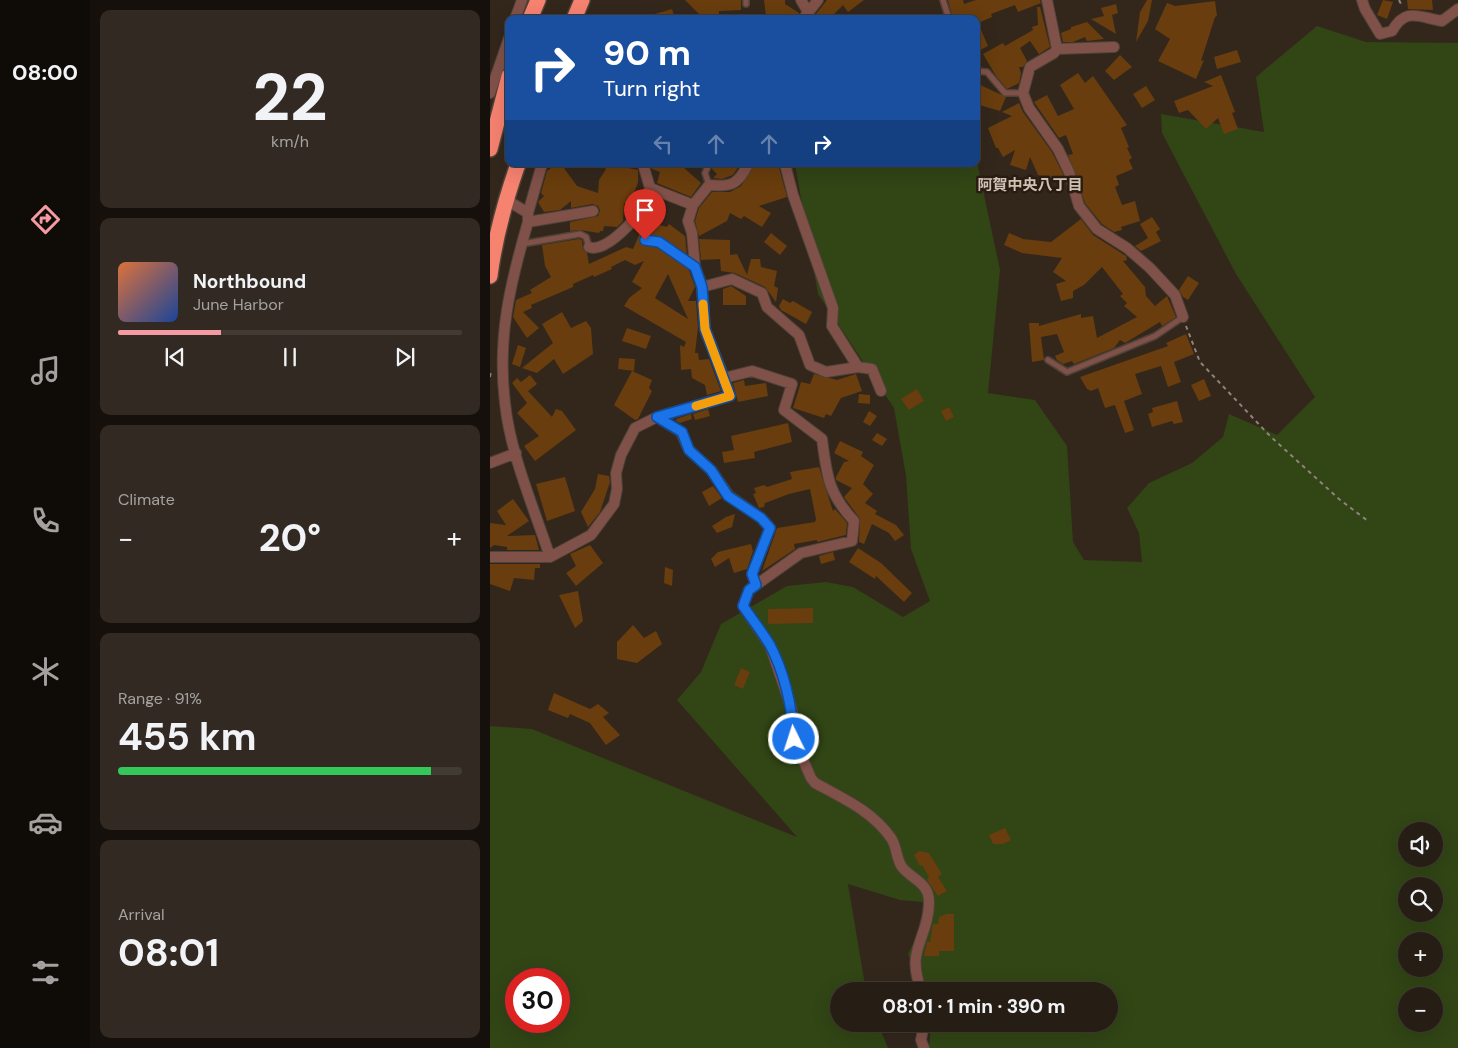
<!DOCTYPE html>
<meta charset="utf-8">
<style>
:root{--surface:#261d15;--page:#322a22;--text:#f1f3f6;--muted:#a4a2a0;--line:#423b34;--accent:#f49aa3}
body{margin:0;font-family:"DM Sans","Noto Sans JP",sans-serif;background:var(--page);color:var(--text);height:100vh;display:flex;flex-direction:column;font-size:19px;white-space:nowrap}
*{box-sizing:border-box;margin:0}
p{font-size:16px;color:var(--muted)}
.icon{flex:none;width:28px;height:28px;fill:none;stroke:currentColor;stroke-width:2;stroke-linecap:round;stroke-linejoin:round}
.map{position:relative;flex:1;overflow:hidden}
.panel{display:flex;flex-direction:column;gap:10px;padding:10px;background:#15100c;width:400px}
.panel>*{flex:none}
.guide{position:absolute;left:15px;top:15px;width:475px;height:152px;border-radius:10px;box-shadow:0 5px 20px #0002,0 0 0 1px var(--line);background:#1a4fa0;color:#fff;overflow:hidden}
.buttons{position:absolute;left:908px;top:822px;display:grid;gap:10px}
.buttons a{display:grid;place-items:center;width:45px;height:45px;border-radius:50%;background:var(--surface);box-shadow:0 5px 20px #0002,0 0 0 1px var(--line);font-size:25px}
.speed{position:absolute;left:15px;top:968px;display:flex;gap:10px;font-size:25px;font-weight:700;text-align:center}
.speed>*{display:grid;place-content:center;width:65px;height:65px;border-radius:50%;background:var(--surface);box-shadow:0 5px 20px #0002,0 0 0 1px var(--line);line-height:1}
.speed .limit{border:8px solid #d22;background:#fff;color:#111}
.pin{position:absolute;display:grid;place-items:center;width:42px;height:42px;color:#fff;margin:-51px -21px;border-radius:50% 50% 50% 0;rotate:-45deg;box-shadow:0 0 5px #0007}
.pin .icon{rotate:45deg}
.me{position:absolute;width:55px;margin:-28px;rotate:356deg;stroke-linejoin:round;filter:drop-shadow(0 0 4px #0008)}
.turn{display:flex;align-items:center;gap:18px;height:105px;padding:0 15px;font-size:22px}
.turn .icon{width:65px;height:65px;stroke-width:2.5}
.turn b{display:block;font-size:35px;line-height:42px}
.lanes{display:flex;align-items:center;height:48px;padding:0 15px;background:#0003;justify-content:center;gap:25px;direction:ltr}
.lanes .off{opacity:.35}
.big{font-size:38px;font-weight:700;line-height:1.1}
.panel .tile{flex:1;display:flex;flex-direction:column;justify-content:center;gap:8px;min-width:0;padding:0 18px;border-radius:10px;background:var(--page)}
.panel .dial{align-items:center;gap:0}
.dial b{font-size:65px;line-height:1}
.song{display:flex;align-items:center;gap:15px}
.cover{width:60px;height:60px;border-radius:8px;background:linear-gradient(135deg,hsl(20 70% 55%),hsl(220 70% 35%))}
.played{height:5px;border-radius:2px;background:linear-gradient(90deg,var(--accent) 30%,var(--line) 30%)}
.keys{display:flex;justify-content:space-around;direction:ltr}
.heat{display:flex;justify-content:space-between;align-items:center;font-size:28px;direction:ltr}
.charge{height:8px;border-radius:4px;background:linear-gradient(90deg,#34c759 91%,var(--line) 0)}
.trip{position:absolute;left:340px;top:982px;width:288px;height:50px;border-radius:25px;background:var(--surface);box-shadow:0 5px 20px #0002,0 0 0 1px var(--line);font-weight:700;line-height:50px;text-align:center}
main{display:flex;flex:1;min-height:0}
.tab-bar{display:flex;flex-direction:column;width:90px;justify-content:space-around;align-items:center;background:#0f0c08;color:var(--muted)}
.tab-bar .icon{width:35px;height:35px}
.tab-bar .selected{color:var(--accent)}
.tab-bar b{font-size:22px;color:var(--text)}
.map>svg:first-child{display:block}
.green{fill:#314515;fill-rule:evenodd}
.building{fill:#693d0d;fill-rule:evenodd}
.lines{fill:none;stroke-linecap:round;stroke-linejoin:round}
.lane-casing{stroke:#4f4339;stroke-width:8}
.street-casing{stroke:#4f4339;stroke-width:12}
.highway-casing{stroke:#4f4339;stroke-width:18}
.path{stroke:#8e847b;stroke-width:2;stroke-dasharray:4 4;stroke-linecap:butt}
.lane{stroke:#805149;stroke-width:5}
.street{stroke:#805149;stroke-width:10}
.highway{stroke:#f68270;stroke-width:15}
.route-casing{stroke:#114b97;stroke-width:12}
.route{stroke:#1a73e8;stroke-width:9}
.slow{stroke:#f59e0b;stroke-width:9}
.labels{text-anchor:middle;stroke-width:5;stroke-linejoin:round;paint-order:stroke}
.neighbourhood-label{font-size:15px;font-weight:bold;fill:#d1c1b3;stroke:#291d13}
</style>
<main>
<nav class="tab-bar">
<b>08:00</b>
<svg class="icon selected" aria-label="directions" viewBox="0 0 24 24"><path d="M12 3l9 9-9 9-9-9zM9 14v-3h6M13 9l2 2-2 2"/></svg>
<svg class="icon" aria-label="music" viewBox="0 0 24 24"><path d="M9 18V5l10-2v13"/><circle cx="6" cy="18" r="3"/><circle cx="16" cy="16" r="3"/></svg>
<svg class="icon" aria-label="phone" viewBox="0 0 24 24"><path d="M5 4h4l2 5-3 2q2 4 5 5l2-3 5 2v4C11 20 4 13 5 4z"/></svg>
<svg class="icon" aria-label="climate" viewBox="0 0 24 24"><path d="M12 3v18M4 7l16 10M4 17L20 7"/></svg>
<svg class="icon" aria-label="car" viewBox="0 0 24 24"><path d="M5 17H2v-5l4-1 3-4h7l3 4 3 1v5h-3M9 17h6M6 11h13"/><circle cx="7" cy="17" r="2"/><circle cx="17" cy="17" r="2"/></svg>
<svg class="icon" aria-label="filters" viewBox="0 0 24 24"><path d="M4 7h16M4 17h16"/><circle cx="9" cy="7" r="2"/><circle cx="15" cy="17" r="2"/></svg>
</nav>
<section class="panel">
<div class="tile dial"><b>22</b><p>km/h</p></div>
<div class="tile">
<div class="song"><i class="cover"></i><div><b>Northbound</b><p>June Harbor</p></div></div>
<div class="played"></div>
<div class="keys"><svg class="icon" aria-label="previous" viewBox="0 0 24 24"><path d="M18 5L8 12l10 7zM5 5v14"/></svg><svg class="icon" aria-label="pause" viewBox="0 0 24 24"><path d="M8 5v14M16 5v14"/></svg><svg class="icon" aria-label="next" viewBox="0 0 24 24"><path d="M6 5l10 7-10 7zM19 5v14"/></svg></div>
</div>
<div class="tile"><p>Climate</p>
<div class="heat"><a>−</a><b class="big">20°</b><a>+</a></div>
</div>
<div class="tile"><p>Range · 91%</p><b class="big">455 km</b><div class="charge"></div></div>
<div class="tile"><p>Arrival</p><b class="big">08:01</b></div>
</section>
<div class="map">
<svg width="968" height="1048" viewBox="0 0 968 1048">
<rect width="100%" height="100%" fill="#33271c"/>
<path class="green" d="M827,26l49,16 92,1v1005h-529l2,-24h178v-33h-188l-13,-37 25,-51 -33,-3 -52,-16 18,107h-27v33h39l10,24h-398v-322l42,3 265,108 -120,-137 24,-28 20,-48 66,-38 39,-4 27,5 50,30 27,-16 -19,-52 -5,-73 -12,-68 -76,-114 -23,-130h181v-7l24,113 -12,123 47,7 32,46 6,96 11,18 58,2 -3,-29 -12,-25 22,-25 43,-20 31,-26 6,-23 48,21 38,-38 -79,-123 -74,-141 -1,-19 103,18 -8,-55zM916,831h28v28h-28zM916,886h28v28h-28zM916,941h28v28h-28zM26,979h43v42h-43zM916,996h28v28h-28z"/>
<path class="building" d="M195,0h56v10l-22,1v8h-15z
M274,0h21v4l14,9 -3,6h-25l-5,-3z
M337,0h37l-16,12 -5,-7 -14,14h-17z
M458,0h15l1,4 12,-4h64l1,3 -23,9 -3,-7 -24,9 1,3 -14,6 10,23 -12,6v-33h-23z
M657,0h5l-4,21 -12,21 4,-30z
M893,0l10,2 -6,17 -10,-4z
M917,0h25l1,10 -25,-1z
M725,1l2,15 -2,1 -14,44 3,-1 -8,19 -38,-18 12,-22 -15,-10 12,-26 8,3z
M626,4l2,9 -6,2 4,19 -25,-15 13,-3 -3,-8z
M547,7h3l10,40 -11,7 -9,-13 -10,7 7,13 -4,6h-4l2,6 -2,10 -12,6 -11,-13 -13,-22 20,-11 2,3 28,-16 -1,-3 6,-2z
M182,9l3,10h-27v-3z
M597,22l17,17 -17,2 -2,-4 -12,5h-10l-2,-9 10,-4v-2z
M747,50l4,12 -24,7 -3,-12z
M630,55l12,12 -18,13 -9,-9z
M588,73l7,10 8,-7 34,49 -6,3 8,19 -2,1 5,10 -3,2 4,9 -17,7 3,9 -4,2 7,18 13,-4 5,20 -19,6 1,3 -8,2 -12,-8 -17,-21 -17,-48 5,-1 -7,-19 -7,3 -25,-36 13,-7 11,21 16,-7 -14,-24z
M731,75l14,37 -3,1 6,16 -14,5 -6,-16 -12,11 -18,-19 -9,3 -5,-12 39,-15 -9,-4z
M486,83l30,14 -6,14 -24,-7z
M656,86l9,14 -13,8 -9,-14z
M529,103l4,9 29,40 11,22 1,10 -26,-9 -8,-18 -4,13 -16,-5 5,-15 -12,7 -5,-9h-2l-8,-20 24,-12 -10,-4z
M67,164h4l16,22 21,7 1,-13 7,-11 -5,-5h25l-3,3 15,3v12l-8,23 -6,-2 -1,18 -6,6 -13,-1 -1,5h-3l-1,2 -19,-3 -10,1v-9l28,-6 2,-6 -2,-4 -6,-2 -21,4v-7l-11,9 -16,2 -6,-10 6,-6 -3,-3 6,-22z
M160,164h25l8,3 18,16 -10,14 -34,-14 3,-11 -8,-3z
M223,164h27l-7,11 -11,4 -9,-1 4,-4 -5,-5z
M265,164h23l9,33 -28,9 12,7 -9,14 -18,-11 -3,3 -11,-6 -3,8 -28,15 -4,-15 4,-13 13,-16h18l11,-6z
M662,217l8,12 -4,3 5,9 -20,10 -6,-5 13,-8 -8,-14z
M591,219l12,16 33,21 1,4 -4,1 22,26 1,9 9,10 12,-10 9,21 -14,9 -2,-4 -35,21 -5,-3 -6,8 -40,16 -2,-3 -9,3 -6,-4 -2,-4 9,-4 -7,-18 -16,3 3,23 -12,2 -3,-39h10v3l42,-12v4l12,-2 4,22 40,-21 -13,-11 3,-3 -7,-7 3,-2 -21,-27 -18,18 -11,6v7l-12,3 -5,-17 10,-3 -13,-9 9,-14 -40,-5 -18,-8 5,-12 14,6 28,3z
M155,221l22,6 2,-3 16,12 2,20 -27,-18 -15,-2 -4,4 3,4 13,2 31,22 7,19 -7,14h8l2,27 -3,25h3l1,7 10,-1 12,32 -14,4 -2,-10 -13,-7 -1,-9 -10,1 -1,-25 4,2 2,-5 -62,-36 5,-8 13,-10 -10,-6 12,-21 -9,4 -10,-5 -14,7 1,2 -18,8 -1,-2 -20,9v3l-42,18 1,3 -9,4 16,16 -12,10 -14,-21 3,-17 16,-7 -2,-3 21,-13 -6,-11 -3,-21 37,-6 3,1 1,9 4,4 2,11 37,-17 7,2zM178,274l20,45 -33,-21z
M281,233l16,13 -7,9 -16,-13z
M209,239l31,1v15l7,-1 10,21 4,-16h9l1,8 16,4 -3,15 4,2 -2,14 -11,-15 -30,-14 -14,-2 -1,-12 -19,1z
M698,276l11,7 -11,17 -5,-3 -4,-7z
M241,286l15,10v9h-23v-16z
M293,299l7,4 3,-2 19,11 -6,12 -25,-14 -2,-4z
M72,312l9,16 15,-7 5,7 2,26 -30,20 -9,-15 -17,14 -15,-5 31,-25 -11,-19z
M137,328l24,8 -5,13 -24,-8z
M696,334l8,20 -20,8 7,20 -13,5 -7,-21 -26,8 7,20 -18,7 10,29 -9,3 -10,-28 -10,3 -7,-20 -7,3 -4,-2 -7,-12 88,-31 -2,-3z
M28,345l8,3 -6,19 -8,-3z
M129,358l16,1 -1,12 -16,-2z
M142,371l20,9 -3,8 3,3 -14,28 -3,1 -21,-15z
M324,374l23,6 19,-6 6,17 -21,7 -10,18 -5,-2 -2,4 -31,-10 8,-26 9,2z
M40,375l7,9 -9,7 24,26 4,-8 6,2 14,19 -41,31 -11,-15 15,-10 -22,-23 10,-10 -15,-20 5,-5 4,4z
M714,379l7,17 -12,5 -8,-16z
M254,380l1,6 21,-3 2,13 -30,6 -5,-19z
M427,389l7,12 -15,9 -8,-11z
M369,394l11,1v9l-12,-1z
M687,401l6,21 -9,2 -2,-3 -20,6 -4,-13 5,-2 -1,-4z
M459,407l5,10 -8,4 -5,-10z
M218,409l2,7 -15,4 -2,-6z
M379,411l8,5 -7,10 -7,-4z
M201,414l1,5 -12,4 -4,-2v-2z
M298,423l4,19 -38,10 1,6 -31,5 -2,-11 12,-2 -3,-14z
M387,433l10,6 -5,7 -10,-6z
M350,441l23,11 -2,4 13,9 -11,19 10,10 -8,9 12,8 -2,3 21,11 8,10 -9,6 -6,-8 -17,-9 -8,20 -5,-2 1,-23 -16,-22 8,-9 -16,-8v-3l8,-15 5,-1 -15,-8z
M329,467l14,44 2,-2 12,14 -1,12 -29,7v-2l-23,4 1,5 -33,22 15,-43 38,-6 1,-3 -6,-30 -21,5 -24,9 -1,4 -5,1 -6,-14 3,-1 -2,-5 10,-3 3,2 25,-8 -2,-7z
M108,474l11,2 1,6 -10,30 -12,15 -7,-15 14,-23z
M75,477l10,34 -28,10 -11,-37z
M223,486l9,12 -13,8 -7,-14z
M23,499l16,22 -22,15 28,-1 4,15h-32v-3l-13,-2 -4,3v-25l16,2 -9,-14z
M245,514l-3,13 -15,6 -5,-7 14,-9z
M261,544l2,7 -6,18 -13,4 -5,-15 -14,9 -4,-8 7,-7z
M100,545l13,18 -27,23 -10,-13 10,-7 -6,-12z
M368,548l23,15 31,30 -8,9 -28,-26 -1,3 -26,-17z
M343,552l2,8 -14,4 -2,-8z
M0,564h50v4h-5l-1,12 -20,-2 -4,13 -20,-7z
M175,567l8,3 -1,16 -8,-3z
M88,591l5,30 -8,7 -16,-33z
M323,608v15l-45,1v-15z
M143,625l11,13 12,-7 6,13 -25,19 -20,-4v-17z
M251,668l9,4 -7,17 -9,-4z
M64,693l36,16 8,-5 11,9 -6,4 17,18 -14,10 -16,-22 -20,-9 -2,4 -20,-8z
M515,828l6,12 -8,4h-10l-4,-9z
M429,851l10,2 13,21 -4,3 9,14 -9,5 -11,-16 2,-3 -7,-12 -2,1 -6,-11z
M456,914h8v37h-15v5h-15l3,-14h3l3,-18h5l1,-7z"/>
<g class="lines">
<g class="lane-casing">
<path id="lane" d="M453,0l6,19
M256,4v-4
M486,71l11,1 18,21h18
M219,185l-4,-12 4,-9
M155,240l14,2 36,25
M32,244l58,-10 6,3 3,10
M558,360l19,12 88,-36 28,-19"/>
</g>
<g class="street-casing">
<path id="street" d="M311,0l7,12
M557,0l10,49
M872,0l3,9 15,25 12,-3c14,-24 26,-14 50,-10l16,-12
M25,19l7,-19
M313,19l15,-19
M624,47l-57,2 -3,4 -24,14 -7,26 6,15 29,41 11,23 10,34 18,23 30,19 23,20 25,27 8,22
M0,93l19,-55
M153,164l7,24 43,17
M295,164l8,31 40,113 -1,18 26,41 14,2 9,22
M15,199l23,14v9c-18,62 -31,116 -23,181 5,50 29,105 45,154
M38,213l14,-49
M38,222l65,-11
M99,247c16,7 50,-30 56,-44 2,-5 3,-10 5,-15
M212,287l30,-8 30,14 5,14 32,28 11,30 16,7 32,-5
M234,378l-19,-49 -3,-42 -7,-20 -3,-34 -4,-12 5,-16 16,-20c22,2 29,0 39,-21
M167,417l24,15 8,18 22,20 18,26 32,22 9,10 -18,46 4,11
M0,463l26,-10
M0,557h60l41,-22 23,-31 3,-15 -1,-16 5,-18 14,-27 22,-11 73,-21 -6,-18 28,-7 40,13 -8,26 38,29c5,37 6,54 32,82l-2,20 -51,12 -52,37 -6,16 27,40 22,64 2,29 17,39 4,5c29,16 57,28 76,55 6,8 5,21 11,29 9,12 27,15 27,35 0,23 -10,36 -13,55 -2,11 2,24 5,34
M434,1024l-3,16 3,8"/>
</g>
<g class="highway-casing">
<path id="highway" d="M40,19l8,-19
M84,19l8,-19
M0,149l19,-73
M0,276c5,-39 15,-75 28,-112"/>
</g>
<path class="path" d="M909,0l3,6
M696,326l14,36 70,74 69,63 29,22
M0,377l1,-7"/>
<use href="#lane" class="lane"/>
<use href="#street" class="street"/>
<use href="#highway" class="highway"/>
</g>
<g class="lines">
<g class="route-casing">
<path id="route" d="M155,240l14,2 36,25 7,20 3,42 25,67 -73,21 25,15 7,18 22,20 17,26 33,22 9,10 -18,46 4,11 -7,5 -6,16c9,13 19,26 27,39 15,29 22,62 24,94"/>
</g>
<use href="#route" class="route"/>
<path class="slow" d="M206,406l34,-10 -25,-67 -2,-25"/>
</g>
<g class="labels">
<g class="neighbourhood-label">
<text x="540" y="190">阿賀中央八丁目</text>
</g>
</g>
</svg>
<div class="buttons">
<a><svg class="icon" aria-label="sound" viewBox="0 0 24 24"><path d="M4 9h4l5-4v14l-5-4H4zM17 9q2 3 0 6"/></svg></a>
<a><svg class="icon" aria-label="search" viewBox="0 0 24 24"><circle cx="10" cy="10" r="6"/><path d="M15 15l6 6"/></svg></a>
<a>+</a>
<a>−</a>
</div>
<div class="speed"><div class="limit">30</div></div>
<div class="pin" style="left:155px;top:240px;background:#d93025"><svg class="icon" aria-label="arrive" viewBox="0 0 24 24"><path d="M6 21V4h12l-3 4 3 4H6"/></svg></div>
<svg class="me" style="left:304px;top:739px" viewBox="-20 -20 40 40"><circle r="17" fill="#1a73e8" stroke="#fff" stroke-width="3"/><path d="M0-11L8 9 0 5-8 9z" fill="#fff"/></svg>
<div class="trip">08:01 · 1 min · 390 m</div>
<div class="guide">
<div class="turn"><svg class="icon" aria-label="right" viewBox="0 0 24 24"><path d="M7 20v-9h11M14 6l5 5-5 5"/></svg><div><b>90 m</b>Turn right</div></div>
<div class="lanes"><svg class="icon off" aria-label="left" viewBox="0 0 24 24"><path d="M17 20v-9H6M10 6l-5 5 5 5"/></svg><svg class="icon off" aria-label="ahead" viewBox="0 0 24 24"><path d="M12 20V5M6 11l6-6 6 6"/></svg><svg class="icon off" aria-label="ahead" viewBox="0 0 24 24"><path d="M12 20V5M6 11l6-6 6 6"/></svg><svg class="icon" aria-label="right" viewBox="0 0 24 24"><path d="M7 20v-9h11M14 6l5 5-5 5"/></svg></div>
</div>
</div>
</main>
